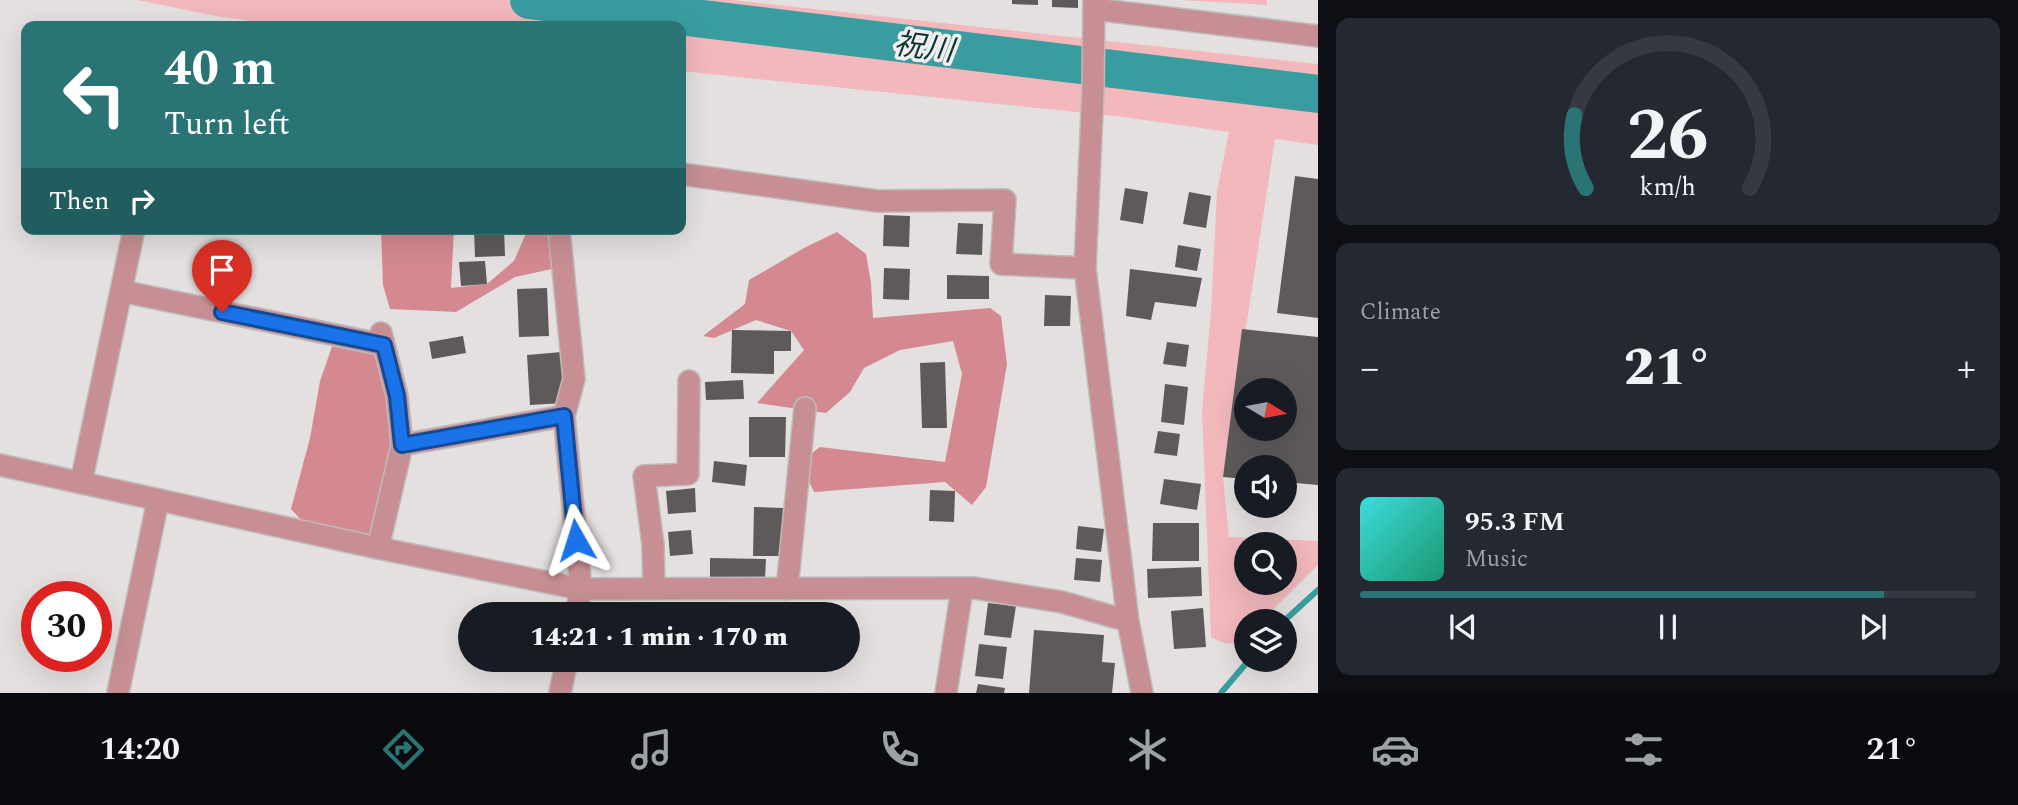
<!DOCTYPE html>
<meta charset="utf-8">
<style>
:root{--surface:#171b24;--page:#242831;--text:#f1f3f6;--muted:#9ea1a6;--line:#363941;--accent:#2a7476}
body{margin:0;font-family:Spectral,"Noto Sans JP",serif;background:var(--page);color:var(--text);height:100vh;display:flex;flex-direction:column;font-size:26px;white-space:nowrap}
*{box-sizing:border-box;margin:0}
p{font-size:23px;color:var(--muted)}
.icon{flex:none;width:38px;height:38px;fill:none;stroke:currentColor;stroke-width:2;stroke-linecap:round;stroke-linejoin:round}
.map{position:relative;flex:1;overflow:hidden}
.sheet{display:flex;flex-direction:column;gap:18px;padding:18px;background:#0d0f14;width:700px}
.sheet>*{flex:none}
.banner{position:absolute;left:21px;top:21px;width:665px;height:214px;border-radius:14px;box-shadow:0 7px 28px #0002;background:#2a7476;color:#fff;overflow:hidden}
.needle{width:46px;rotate:100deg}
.controls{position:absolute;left:1234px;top:378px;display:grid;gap:14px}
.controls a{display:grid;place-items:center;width:63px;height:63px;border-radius:50%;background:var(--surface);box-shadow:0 7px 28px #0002;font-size:35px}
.speed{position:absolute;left:21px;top:581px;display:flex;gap:14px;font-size:35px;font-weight:700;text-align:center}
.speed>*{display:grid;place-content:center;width:91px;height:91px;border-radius:50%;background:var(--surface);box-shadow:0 7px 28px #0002;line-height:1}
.speed .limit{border:10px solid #d22;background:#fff;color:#111}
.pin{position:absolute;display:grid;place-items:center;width:60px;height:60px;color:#fff;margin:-72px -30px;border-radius:50% 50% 50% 0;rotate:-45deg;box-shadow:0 0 7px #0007}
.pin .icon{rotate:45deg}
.me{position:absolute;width:77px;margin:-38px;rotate:354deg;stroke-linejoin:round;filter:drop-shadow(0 0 5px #0008)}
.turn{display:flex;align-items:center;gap:24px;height:147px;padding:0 28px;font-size:32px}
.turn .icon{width:91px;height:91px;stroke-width:2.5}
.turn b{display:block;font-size:49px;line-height:60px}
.then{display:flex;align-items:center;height:66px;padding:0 28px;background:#0003;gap:14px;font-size:26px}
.big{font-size:52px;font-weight:800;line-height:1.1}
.sheet .tile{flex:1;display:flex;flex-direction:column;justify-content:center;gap:10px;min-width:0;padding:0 24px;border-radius:14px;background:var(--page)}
.sheet .dial{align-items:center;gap:0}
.dial svg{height:182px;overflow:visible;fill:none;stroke:var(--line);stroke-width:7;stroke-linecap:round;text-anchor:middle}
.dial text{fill:var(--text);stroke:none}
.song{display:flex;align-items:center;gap:21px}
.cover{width:84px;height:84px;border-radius:10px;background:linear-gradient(135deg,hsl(180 70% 55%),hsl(160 70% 35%))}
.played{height:7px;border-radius:4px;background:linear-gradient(90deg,var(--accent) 85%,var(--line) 85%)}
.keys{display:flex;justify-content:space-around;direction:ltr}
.heat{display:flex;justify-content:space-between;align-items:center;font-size:38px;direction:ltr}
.trip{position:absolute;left:458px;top:602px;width:402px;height:70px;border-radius:35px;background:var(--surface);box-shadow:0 7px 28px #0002;font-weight:800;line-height:70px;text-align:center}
.menu{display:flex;height:112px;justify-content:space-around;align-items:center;background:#090b0e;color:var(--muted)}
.menu .icon{width:49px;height:49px}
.menu .active{color:var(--accent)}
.menu b{font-size:32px;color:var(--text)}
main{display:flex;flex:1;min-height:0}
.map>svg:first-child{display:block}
.green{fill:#f2b8bb;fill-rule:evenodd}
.forest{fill:#d3898f}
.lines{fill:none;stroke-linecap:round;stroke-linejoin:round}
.stream{stroke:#399da0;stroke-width:6}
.river{stroke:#399da0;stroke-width:38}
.building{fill:#5f5a5a;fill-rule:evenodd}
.minor-casing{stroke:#bfbbbb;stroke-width:24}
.minor{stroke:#c78f93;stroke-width:21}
.route-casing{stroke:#114b97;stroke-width:18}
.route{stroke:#1a73e8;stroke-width:12}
.labels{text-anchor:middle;stroke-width:7;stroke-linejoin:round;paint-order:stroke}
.water-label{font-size:30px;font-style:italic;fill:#073738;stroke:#f3eded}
</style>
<main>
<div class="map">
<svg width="1318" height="693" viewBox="0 0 1318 693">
<rect width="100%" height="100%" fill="#e5e0e0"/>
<path class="green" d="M137,0h596l585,64v81l-43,-6 -52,338 6,60 89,4v24l-57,56h-15v15c-13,12 -21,8 -35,1l-9,-226 9,-100 6,-119 12,-60 -106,-15 -442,-46v-45h-387l-73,-9zM1246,544h38v39h-38z
M1181,0h86v5z"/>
<path class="forest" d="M381,229h73l-3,59 36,-4 27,-23 14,-32h24v40l-37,8 -59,35 -66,-3 -7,-24z
M837,232l29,22 5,29 2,35 117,-10 11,8 6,48 -21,123 -14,18 -27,-23 -131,10 -14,-30 20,-15 125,15 17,-88 -9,-33 -53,9 -36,18 -14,24 -24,21 -69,-10 47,-53 -13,-19 -35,-11 -42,18 -11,-2 42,-32 4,-24 55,-32z
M336,335l48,10 15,76 -18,116 -67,-3 -23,-25 19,-71 10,-57z"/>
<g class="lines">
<path class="stream" d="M1284,621l34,-31
M1221,693l28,-33"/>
<path class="river" d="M529,0l109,14 32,1 648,79"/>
</g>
<path class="building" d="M1012,0h26v5l-26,-1z
M1052,0h26v8l-26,-1z
M1295,176l23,3v139l-41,-5z
M1125,188l23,4 -5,32 -23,-4z
M1189,192l22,4 -5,32 -23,-4z
M884,215l26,1 -1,31 -26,-1z
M958,223l25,1 -1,31 -26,-1z
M474,229h30l1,27 -30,1z
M1178,245l23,4 -4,22 -22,-4z
M485,261l2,23 -26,2 -2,-24z
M884,268l26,1 -1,31 -26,-1z
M1130,269l72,9 -6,29 -41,-5 -4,18 -25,-4z
M947,275l42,1v23h-42z
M547,288l2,48 -30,1 -2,-48z
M1045,295l26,1 -1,30h-26z
M1242,329l76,8v148l-34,-3v-15h-38v12l-23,-2zM1246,390h38v39h-38z
M732,330l59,1v20h-17v23l-43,-1z
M463,336l3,17 -34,6 -3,-17z
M1167,342l22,3 -3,22 -23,-3z
M562,352l3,51 -35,2 -3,-50z
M945,362l2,66h-25l-2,-65z
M743,380l1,19 -38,1 -1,-18z
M1165,384l23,3 -4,38 -23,-3z
M749,417h37l-1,40h-36z
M1158,431l22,3 -3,22 -23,-3z
M714,461l33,4 -2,21 -33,-4z
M1164,479l37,5 -4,26 -37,-6z
M695,488l1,24 -28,2 -2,-23z
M930,490l25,1 -1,31 -25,-1z
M754,507l29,1 -1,48h-29z
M1153,523h46v38h-47z
M1078,526l26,3 -3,23 -25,-3z
M691,530l2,24 -23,2 -2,-24z
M710,558l56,1 -1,20 -55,-1z
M1076,558l26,2 -2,22 -26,-2z
M1201,567l1,29 -54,2 -1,-29z
M988,603l28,3 -5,32 -27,-3z
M1203,608l3,39 -32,2 -3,-38z
M1034,630l70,5 -2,27 13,1 -3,30h-83z
M979,644l28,3 -4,32 -28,-3z
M978,684l27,4 -1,5h-28z"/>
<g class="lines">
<g class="minor-casing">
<path id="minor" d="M1094,0l-1,89 -8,179 43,353 14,72
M1094,9l224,27
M681,174l196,27 128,-1 -4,64 84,4
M559,229l15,150 -10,37 17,173 -5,25
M121,291l263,54
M402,445l162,-29
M0,465l378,83 203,41 393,-1 88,14 66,19
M81,483l53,-254
M378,548l24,-103 -5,-49 -16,-63
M654,589l-1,-44 -9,-69 44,-2 1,-93
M787,589l18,-181
M118,693l40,-193
M560,693l7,-33
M946,693l16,-104"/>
</g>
<use href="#minor" class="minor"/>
</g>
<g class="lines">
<g class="route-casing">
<path id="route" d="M222,312l162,33 13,51 5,49 162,-29 12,124"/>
</g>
<use href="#route" class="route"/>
</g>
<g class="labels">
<g class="water-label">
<text transform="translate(924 47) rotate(7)" y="10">祝川</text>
</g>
</g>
</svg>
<div class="controls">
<a><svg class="needle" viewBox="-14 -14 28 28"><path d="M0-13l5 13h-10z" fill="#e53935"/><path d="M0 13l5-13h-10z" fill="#9ea1a6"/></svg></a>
<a><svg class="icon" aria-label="sound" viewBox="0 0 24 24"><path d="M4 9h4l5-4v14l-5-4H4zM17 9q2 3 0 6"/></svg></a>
<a><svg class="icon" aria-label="search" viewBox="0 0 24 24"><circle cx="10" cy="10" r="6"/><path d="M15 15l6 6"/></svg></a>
<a><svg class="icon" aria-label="layers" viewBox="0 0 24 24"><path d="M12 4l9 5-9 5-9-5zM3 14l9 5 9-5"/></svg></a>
</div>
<div class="speed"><div class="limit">30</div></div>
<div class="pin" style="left:222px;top:312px;background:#d93025"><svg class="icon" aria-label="arrive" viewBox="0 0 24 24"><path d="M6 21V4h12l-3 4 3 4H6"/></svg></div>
<svg class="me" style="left:576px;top:540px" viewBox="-20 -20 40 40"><path d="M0-17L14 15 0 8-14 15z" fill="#1a73e8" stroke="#fff" stroke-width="4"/></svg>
<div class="trip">14:21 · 1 min · 170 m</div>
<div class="banner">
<div class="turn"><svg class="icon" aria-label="left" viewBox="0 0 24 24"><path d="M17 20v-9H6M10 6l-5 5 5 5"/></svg><div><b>40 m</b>Turn left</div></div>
<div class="then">Then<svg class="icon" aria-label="right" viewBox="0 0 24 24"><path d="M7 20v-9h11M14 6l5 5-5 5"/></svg></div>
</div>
</div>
<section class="sheet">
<div class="tile dial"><svg viewBox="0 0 100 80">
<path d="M14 69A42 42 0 1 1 86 69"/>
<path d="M14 69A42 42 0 0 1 9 37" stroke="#2a7476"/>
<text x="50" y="56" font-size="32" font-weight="700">26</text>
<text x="50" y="72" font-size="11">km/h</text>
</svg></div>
<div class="tile"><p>Climate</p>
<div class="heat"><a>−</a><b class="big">21°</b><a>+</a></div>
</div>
<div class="tile">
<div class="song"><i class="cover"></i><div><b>95.3 FM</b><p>Music</p></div></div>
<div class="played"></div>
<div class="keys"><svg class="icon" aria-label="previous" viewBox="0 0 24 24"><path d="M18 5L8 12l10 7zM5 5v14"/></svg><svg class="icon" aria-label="pause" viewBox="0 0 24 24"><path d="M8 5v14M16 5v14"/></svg><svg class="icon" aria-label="next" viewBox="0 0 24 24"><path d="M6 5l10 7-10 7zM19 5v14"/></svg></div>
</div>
</section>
</main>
<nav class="menu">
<b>14:20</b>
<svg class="icon active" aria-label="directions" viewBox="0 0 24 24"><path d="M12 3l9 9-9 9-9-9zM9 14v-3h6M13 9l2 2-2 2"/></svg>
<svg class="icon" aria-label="music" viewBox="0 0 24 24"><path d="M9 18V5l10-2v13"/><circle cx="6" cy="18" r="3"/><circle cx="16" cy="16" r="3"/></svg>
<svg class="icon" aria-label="phone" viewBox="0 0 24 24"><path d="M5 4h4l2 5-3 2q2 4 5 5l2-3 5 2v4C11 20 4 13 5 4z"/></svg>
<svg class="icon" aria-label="climate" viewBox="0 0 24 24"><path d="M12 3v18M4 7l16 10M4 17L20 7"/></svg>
<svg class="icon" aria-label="car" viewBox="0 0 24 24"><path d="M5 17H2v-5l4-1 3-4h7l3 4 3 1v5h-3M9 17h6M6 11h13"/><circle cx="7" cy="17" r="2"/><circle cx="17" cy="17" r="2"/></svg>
<svg class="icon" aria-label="filters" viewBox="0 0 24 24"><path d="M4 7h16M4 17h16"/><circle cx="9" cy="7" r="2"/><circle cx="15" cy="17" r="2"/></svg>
<b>21°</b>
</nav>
